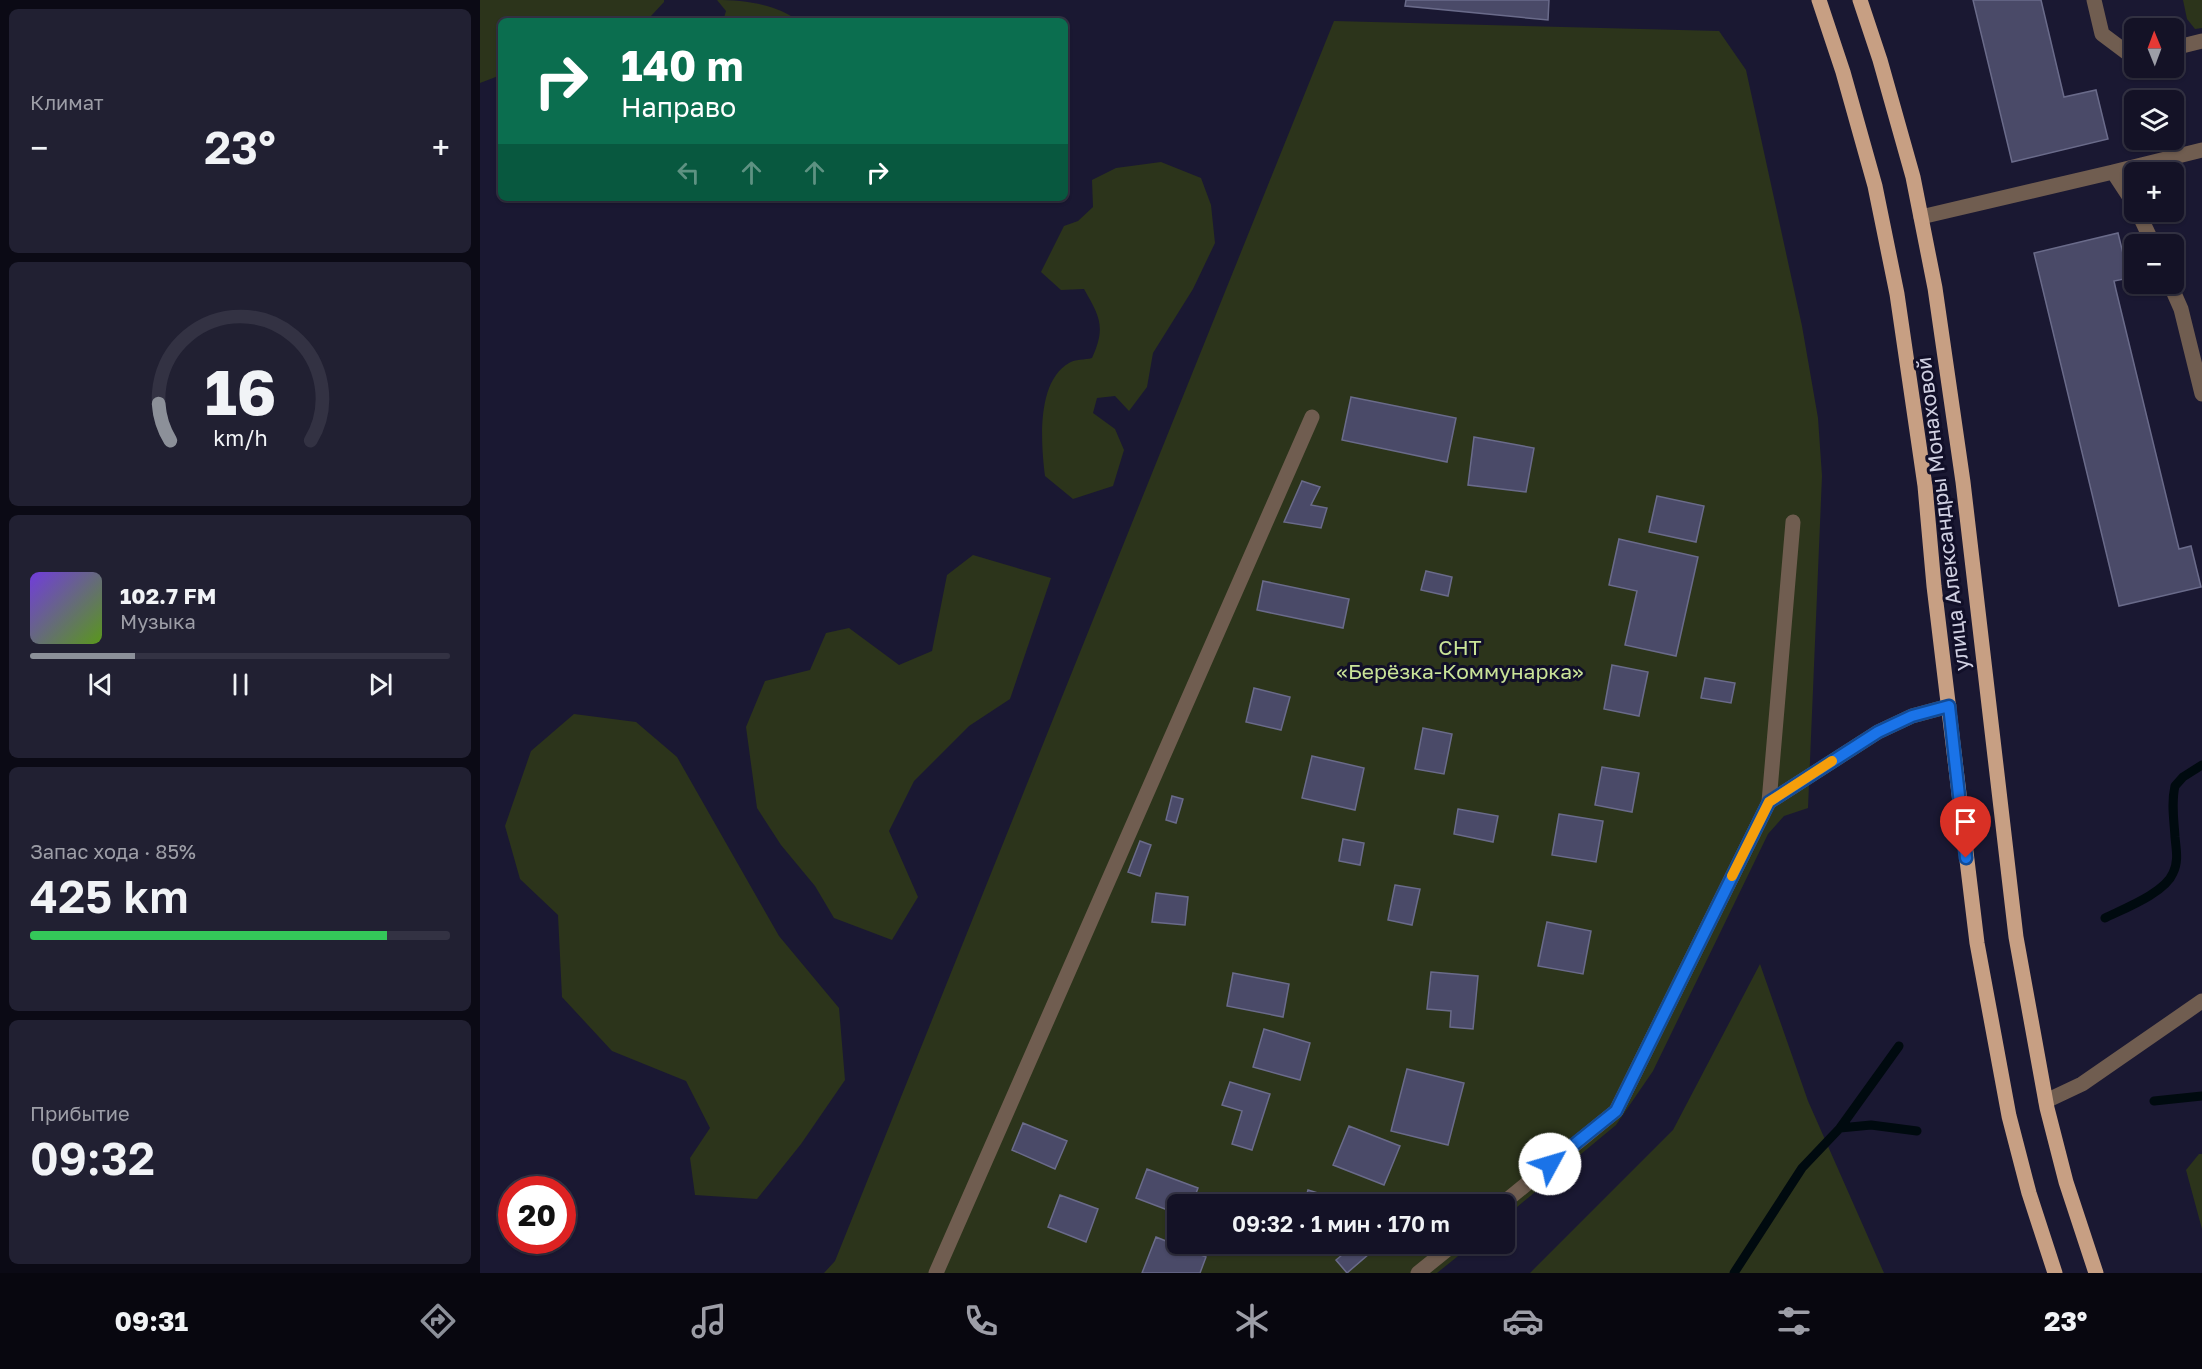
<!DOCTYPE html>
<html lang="ru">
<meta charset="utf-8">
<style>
:root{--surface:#141226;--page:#212032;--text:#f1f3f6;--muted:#9d9ea7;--line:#333243;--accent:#8c9099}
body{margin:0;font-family:"Golos Text",sans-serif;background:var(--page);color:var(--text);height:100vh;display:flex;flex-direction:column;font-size:22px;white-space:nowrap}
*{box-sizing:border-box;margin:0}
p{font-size:20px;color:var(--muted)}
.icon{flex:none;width:33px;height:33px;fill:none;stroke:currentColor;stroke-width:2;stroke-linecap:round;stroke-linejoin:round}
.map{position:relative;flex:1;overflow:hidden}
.panel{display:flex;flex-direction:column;gap:9px;padding:9px;background:#0b0a15;width:480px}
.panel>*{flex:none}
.top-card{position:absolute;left:18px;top:18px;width:570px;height:183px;border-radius:9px;box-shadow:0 2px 4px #0004,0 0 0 2px var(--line);background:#0b6e4f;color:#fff;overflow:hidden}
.needle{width:39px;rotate:359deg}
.buttons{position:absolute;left:1644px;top:18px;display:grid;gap:12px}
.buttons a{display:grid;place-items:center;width:60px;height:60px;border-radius:9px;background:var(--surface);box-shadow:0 2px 4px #0004,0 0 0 2px var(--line);font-size:30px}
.speed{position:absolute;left:18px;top:1176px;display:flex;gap:12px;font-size:30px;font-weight:700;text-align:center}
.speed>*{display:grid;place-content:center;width:78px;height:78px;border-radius:50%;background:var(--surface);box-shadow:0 2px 4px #0004,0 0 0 2px var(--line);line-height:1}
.speed .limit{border:9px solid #d22;background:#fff;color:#111}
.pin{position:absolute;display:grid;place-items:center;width:51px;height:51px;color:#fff;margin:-62px -26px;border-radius:50% 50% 50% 0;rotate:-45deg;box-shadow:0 0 6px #0007}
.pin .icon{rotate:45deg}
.me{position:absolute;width:66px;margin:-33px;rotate:51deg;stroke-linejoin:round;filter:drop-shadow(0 0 4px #0008)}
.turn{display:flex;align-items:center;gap:21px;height:126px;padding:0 24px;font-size:27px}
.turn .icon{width:78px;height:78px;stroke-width:2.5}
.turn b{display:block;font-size:42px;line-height:51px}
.lanes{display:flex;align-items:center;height:57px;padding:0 24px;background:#0003;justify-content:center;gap:30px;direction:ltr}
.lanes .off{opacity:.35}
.big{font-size:45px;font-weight:600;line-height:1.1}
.panel .widget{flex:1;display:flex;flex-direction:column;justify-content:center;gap:9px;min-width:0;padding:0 21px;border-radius:9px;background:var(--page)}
.panel .dial{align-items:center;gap:0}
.dial svg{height:156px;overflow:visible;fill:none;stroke:var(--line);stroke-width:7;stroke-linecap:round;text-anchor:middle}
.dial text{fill:var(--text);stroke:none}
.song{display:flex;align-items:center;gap:18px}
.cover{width:72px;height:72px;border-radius:9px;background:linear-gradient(135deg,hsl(260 70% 55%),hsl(90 70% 35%))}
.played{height:6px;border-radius:3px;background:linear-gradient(90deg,var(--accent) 25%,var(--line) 25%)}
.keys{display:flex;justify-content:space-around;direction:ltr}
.heat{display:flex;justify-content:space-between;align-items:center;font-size:33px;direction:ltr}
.charge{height:9px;border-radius:4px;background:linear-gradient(90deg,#34c759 85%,var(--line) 0)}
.trip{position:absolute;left:687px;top:1194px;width:348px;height:60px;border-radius:9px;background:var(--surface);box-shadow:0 2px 4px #0004,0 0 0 2px var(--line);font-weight:600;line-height:60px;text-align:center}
.tabs{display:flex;height:96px;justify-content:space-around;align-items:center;background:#08070f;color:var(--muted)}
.tabs .icon{width:42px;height:42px}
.tabs .active{color:var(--accent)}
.tabs b{font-size:27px;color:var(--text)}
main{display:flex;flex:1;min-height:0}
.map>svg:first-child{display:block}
.green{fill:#2c341b}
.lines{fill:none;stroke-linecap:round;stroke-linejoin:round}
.stream{stroke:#000a0f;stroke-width:9}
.building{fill:#4a4a68;stroke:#6a6b8a;stroke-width:1.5}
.minor{stroke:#705d50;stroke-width:15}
.major{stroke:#c79f83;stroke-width:15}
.route-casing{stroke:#114b97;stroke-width:15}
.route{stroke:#1a73e8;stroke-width:10}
.slow{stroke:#f59e0b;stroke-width:10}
.labels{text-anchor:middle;stroke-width:6;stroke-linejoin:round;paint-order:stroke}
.street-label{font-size:21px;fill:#cfcfe1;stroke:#110f28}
.park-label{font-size:21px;fill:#c9e398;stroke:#110f28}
</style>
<main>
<section class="panel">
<div class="widget"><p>Климат</p>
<div class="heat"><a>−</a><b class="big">23°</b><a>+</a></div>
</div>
<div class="widget dial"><svg viewBox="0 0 100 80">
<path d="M14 69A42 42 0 1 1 86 69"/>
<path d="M14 69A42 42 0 0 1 8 50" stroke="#8c9099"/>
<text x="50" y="56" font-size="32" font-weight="700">16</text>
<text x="50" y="72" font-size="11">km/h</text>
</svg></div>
<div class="widget">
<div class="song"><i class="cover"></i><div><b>102.7 FM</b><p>Музыка</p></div></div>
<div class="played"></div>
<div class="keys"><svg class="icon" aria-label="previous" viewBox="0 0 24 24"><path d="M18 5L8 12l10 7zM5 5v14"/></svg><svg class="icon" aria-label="pause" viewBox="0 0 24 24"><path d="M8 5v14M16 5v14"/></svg><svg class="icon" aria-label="next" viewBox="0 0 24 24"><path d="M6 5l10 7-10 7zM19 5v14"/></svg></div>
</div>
<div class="widget"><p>Запас хода · 85%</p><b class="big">425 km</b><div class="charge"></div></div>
<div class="widget"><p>Прибытие</p><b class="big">09:32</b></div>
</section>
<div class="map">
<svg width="1722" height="1273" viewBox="0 0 1722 1273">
<rect width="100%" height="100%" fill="#1a1832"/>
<path class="green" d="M0,0h184v2l-13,14 -13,5h-137v54l-21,8z
M237,0c26,0 60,4 81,21h-75l3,-10z
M1703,0h19v28l-7,1 -8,-10z
M854,21l385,10 27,39 56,256 16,92 4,58 -14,332 -24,8 -16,18 -115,237 -37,54 -111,92 -1,-13h-326v40h295l-36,29h-613l11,-12z
M681,162l40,16 10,27 4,38 -22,46 -40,64 -6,34 -18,24 -14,-15 -18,2 -4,15 22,16 9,21 -11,36 -40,13 -28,-23c-4,-32 -9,-94 24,-113 6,-4 16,-3 23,-5 14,-31 8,-41 -8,-69l-23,1 -20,-18 23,-46 14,-5 15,-14 -1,-27 24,-12z
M493,555l78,23 -41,121 -41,27 -55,55 -25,50 29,66 -26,43 -58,-22 -19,-32 -34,-41 -24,-37 -11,-81 19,-46 45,-11 16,-37 23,-5 50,37 33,-14 15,-76z
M94,714l62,8 41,35 102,179 60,72 6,72 -44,64 -44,55 -62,-4 -5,-37 20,-30 -24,-47 -74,-30 -50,-54 -4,-82 -38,-36 -15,-53 26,-75z
M1280,964l48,137 76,172h-354l143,-143z
M1719,1154h3v75l-16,-59z"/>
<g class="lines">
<path class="stream" d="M1625,918c18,-9 60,-25 68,-45 6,-12 3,-24 2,-36 -1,-17 -4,-34 0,-51l8,-9 19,-12
M1674,1101l48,-5
M1360,1128l59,-82
M1254,1273l68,-105 38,-40 31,-3 46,6"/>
</g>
<path class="building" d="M926,0h143l-1,20 -143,-14z
M1493,0h68l23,97 32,-7 12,49 -96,23z
M1638,233l11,45 -15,3 2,9 63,259 12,-3 10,41 -82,19 -85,-353z
M871,397l105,21 -9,44 -105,-22z
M994,437l60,11 -8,44 -58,-7z
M822,481l18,6 -9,18 16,3 -6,20 -37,-6z
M1177,496l47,10 -8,36 -47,-10z
M1139,539l79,18 -22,99 -51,-11 12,-54 -28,-6z
M946,571l26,6 -4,19 -27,-6z
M783,581l86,18 -6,29 -86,-18z
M1132,665l36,7 -9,44 -35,-7z
M1225,678l30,5 -4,20 -30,-5z
M774,688l36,9 -9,33 -35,-8z
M943,728l29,6 -8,40 -29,-5z
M832,756l52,12 -9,42 -53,-12z
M1122,767l37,6 -7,39 -37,-7z
M692,796l11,3 -7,24 -10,-3z
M978,809l40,7 -5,26 -39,-8z
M1079,814l44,7 -7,41 -44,-7z
M863,839l21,4 -4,22 -21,-4z
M660,841l11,4 -11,31 -12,-4z
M915,885l25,4 -8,36 -24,-5z
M676,893l32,4 -3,28 -33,-3z
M1067,922l44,9 -8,43 -45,-8z
M951,972l47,4 -5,53 -23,-2 1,-16 -24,-2z
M753,973l56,11 -6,33 -56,-11z
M784,1029l46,14 -10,37 -47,-13z
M927,1069l57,14 -16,62 -57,-14z
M750,1082l40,12 -18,56 -20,-6 10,-33 -20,-6z
M543,1123l44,18 -12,28 -43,-19z
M869,1126l51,20 -16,39 -51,-20z
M667,1169l51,19 -6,16h-14v10l-42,-16z
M828,1190l23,7 -2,7h-25z
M580,1195l38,14 -12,33 -38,-15z
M676,1237l50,20 -6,16h-58z
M875,1244h17l4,4 -29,25 -11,-13z"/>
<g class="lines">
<path class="minor" d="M1614,0l8,34 32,24
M1694,48l28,-7
M1633,172l89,-22
M1658,212l15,32
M1441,217l192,-45 21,32
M1690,284l11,25 21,85
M1289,802l24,-280
M1566,1101l36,-17 120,-83
M1022,1204l114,-93 153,-309 109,-70 34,-16 37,-10
M456,1273l376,-856
M938,1273l36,-29"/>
<path class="major" d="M1339,0l24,72 32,114 22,108 28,192 9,100 43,357 32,173 20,77 26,80
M1380,0l20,60 33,117 22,111 28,194 53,455 31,171 19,74 30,91"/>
</g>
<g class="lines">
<g class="route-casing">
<path id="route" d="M1070,1164l66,-53 153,-309 109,-70 34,-16 37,-10 17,152"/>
</g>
<use href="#route" class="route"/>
<path class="slow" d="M1252,876l37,-74 63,-41"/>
</g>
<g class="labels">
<g class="street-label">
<text transform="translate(1463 514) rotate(-97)" y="7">улица Александры Монаховой</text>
</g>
<g class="park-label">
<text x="980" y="655">СНТ<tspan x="980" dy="24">«Берёзка-Коммунарка»</tspan></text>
</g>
</g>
</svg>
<div class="buttons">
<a><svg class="needle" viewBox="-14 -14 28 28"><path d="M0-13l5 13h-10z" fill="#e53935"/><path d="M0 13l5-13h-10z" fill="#9d9ea7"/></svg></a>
<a><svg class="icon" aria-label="layers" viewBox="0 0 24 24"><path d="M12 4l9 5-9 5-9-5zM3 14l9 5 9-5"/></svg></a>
<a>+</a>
<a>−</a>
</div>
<div class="speed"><div class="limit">20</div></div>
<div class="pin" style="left:1486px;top:858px;background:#d93025"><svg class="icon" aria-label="arrive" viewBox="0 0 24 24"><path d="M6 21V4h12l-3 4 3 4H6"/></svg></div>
<svg class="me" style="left:1070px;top:1164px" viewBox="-20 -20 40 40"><circle r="19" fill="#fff"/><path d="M0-13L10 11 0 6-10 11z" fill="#1a73e8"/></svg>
<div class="trip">09:32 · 1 мин · 170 m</div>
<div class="top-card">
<div class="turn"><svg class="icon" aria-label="right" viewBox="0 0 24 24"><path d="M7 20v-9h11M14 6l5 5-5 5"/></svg><div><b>140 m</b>Направо</div></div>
<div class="lanes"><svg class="icon off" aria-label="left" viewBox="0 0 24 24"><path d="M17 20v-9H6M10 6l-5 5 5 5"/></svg><svg class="icon off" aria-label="ahead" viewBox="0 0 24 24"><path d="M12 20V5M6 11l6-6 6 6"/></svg><svg class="icon off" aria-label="ahead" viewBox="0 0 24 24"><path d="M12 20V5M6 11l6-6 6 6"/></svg><svg class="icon" aria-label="right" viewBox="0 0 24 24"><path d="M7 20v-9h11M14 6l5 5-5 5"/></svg></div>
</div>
</div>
</main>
<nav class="tabs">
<b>09:31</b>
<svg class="icon active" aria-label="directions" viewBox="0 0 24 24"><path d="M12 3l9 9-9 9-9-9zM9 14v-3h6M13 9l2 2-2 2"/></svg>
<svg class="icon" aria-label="music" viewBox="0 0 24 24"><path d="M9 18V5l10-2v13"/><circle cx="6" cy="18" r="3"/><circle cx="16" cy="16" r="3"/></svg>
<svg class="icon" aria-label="phone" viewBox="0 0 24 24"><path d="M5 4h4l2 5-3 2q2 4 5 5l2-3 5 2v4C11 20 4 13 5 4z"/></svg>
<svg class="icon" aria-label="climate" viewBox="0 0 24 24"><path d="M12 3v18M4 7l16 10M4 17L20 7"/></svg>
<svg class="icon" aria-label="car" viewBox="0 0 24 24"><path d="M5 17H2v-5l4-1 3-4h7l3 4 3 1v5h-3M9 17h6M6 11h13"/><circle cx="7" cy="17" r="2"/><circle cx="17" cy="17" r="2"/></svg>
<svg class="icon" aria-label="filters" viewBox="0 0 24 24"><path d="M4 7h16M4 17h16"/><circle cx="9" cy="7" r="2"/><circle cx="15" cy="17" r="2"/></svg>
<b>23°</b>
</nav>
